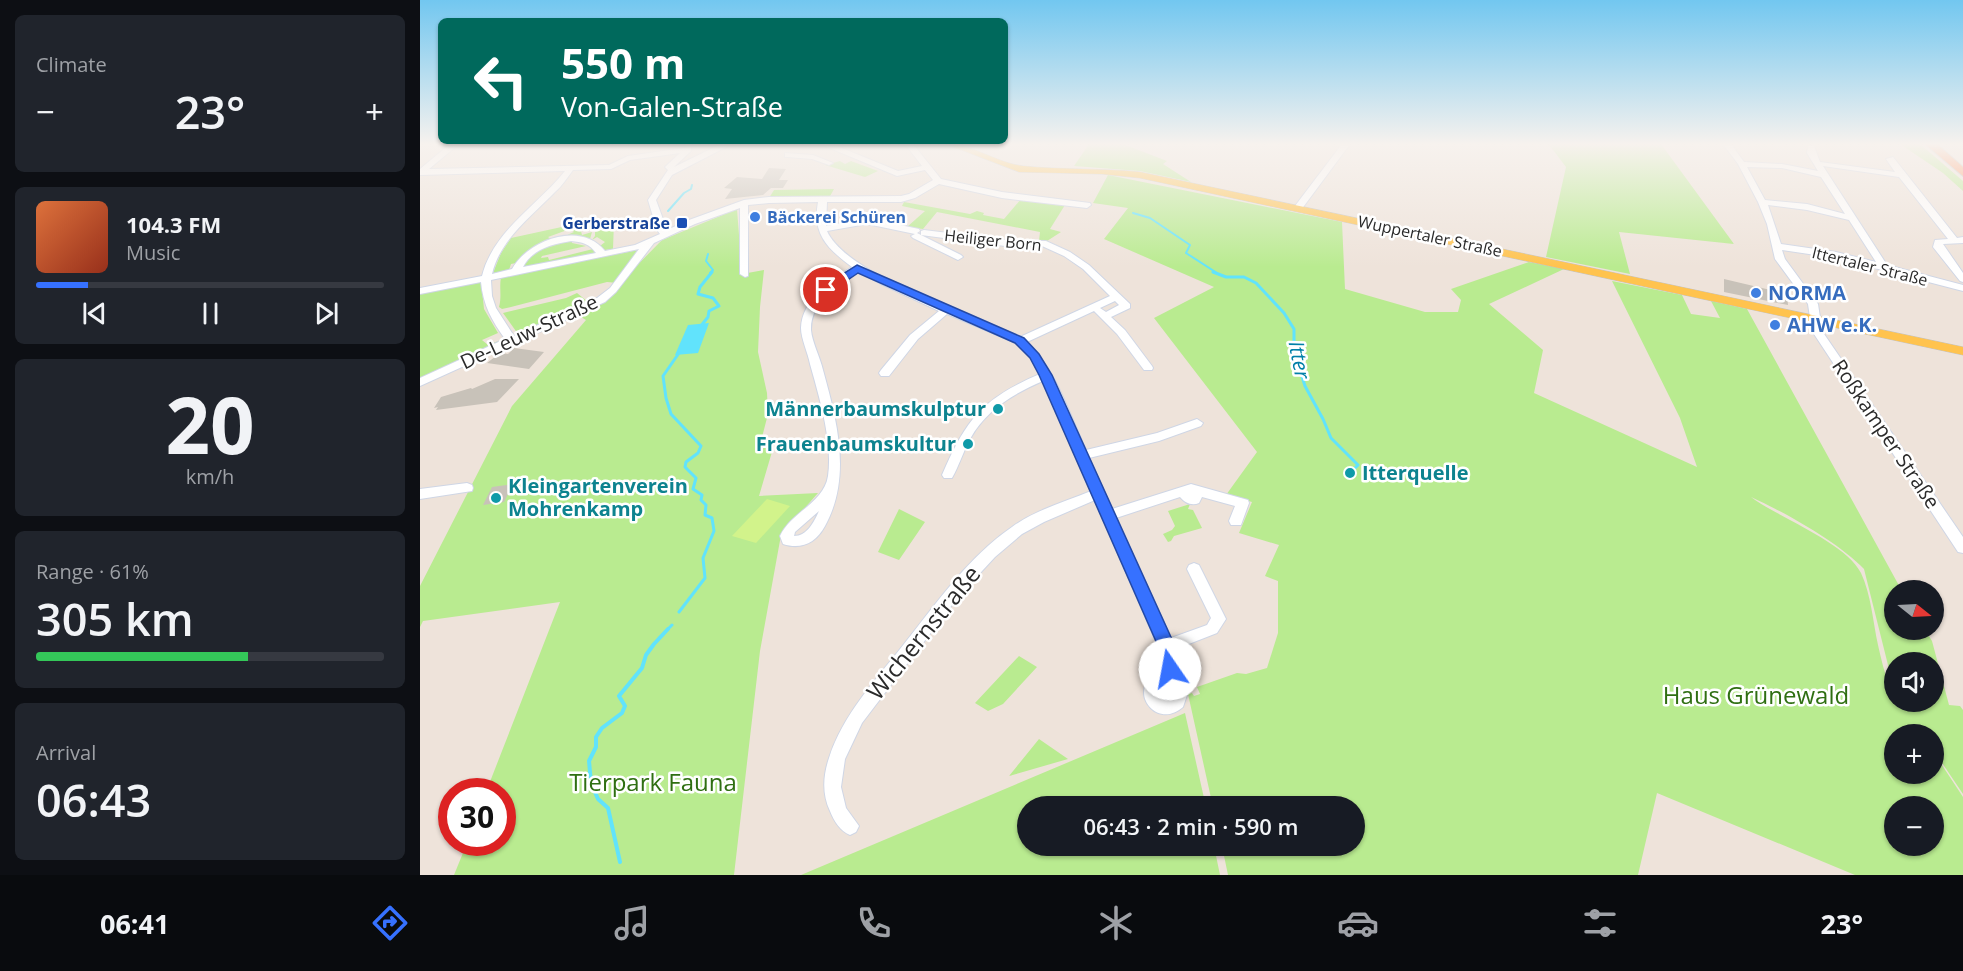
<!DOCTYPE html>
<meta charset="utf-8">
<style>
:root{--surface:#171b24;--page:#20242c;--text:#f1f3f6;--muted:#9ea1a6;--line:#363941;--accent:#3671ff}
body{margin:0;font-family:"Open Sans",sans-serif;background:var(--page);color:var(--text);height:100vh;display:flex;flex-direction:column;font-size:22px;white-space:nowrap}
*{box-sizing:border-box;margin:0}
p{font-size:20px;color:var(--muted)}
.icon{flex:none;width:33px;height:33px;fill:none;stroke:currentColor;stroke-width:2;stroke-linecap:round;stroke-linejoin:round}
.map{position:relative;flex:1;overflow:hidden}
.drawer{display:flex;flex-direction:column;gap:15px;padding:15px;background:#0d0f14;width:420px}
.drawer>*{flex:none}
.hud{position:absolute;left:18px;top:18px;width:570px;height:126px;border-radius:9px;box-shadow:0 2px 4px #0004;background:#00695c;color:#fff;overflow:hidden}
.needle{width:39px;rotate:108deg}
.controls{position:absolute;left:1464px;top:580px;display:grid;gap:12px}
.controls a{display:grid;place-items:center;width:60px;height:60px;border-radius:50%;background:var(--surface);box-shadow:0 2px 4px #0004;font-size:30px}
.speed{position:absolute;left:18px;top:778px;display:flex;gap:12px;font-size:30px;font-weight:700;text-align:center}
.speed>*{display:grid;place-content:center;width:78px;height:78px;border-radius:50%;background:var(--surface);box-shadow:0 2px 4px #0004;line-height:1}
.speed .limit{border:9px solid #d22;background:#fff;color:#111}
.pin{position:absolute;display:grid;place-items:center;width:51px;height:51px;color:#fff;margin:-26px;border:3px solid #fff;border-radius:50%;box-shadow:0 2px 6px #0007}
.me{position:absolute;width:66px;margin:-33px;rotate:348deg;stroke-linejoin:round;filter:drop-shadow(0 0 4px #0008)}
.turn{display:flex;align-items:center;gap:21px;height:126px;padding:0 24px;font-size:27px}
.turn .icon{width:78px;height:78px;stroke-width:2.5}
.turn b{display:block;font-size:42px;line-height:51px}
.big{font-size:45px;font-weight:600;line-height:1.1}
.drawer .card{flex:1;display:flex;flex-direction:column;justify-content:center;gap:9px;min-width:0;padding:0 21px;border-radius:9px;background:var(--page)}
.drawer .dial{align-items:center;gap:0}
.dial b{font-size:78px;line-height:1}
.song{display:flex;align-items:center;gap:18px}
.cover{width:72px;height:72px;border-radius:9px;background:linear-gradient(135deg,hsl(20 70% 55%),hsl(10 70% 35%))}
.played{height:6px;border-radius:3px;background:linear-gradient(90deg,var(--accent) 15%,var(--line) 15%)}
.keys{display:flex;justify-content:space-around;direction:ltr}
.heat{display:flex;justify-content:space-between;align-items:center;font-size:33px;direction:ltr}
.charge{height:9px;border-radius:4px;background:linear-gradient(90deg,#34c759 61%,var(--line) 0)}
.trip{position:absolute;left:597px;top:796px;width:348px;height:60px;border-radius:30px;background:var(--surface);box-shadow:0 2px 4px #0004;font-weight:600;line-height:60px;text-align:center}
.menu{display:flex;height:96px;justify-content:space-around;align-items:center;background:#090b0e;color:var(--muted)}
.menu .icon{width:42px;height:42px}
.menu .on{color:var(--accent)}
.menu b{font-size:27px;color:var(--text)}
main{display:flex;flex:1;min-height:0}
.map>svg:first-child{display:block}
.green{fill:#b9eb90;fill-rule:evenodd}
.pitch{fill:#d2f38b}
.water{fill:#61e3fc}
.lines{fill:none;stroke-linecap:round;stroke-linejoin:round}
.stream-far2{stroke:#61e3fc;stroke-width:2}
.stream-far1{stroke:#61e3fc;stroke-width:3}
.stream{stroke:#61e3fc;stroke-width:4}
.building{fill:#c8c2b9}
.minor-casing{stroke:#cfd6e5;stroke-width:2}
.major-casing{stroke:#c3c3c3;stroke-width:1}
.highway-casing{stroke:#c3c3c3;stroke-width:2}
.minor{fill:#fff;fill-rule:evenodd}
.major{fill:#ffc34e;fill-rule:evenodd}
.highway{fill:#ff8c54;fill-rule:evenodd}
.route{fill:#3671ff;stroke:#2349a6;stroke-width:1.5}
.shop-dot{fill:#3f7fe0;stroke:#fff;stroke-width:2}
.transit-dot{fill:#1a4fb4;stroke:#fff;stroke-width:2}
.culture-dot{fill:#0f9aa8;stroke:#fff;stroke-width:2}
.labels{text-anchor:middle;stroke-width:5;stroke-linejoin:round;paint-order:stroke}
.far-shop-label{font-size:16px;font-weight:bold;fill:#366cbe;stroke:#fff;text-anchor:start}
.far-transit-label{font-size:16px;font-weight:bold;fill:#164399;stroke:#fff;text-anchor:end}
.far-street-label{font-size:16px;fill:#2a2a2a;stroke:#fff}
.shop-label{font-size:20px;font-weight:bold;fill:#366cbe;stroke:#fff;text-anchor:start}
.street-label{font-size:20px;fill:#2a2a2a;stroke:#fff}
.culture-label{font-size:20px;font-weight:bold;fill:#0d838f;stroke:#fff;text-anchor:end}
.water-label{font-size:21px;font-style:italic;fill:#0080a8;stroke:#fff}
.near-street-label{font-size:24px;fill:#2a2a2a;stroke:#fff}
.near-park-label{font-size:24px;fill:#2f6f12;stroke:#fff}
</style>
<main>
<section class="drawer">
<div class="card"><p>Climate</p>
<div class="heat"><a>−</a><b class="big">23°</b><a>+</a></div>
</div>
<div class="card">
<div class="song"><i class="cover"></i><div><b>104.3 FM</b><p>Music</p></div></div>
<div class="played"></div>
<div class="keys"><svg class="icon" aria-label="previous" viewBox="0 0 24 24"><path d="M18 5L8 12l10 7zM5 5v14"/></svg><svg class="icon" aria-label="pause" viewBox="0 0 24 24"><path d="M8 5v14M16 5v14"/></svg><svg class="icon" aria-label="next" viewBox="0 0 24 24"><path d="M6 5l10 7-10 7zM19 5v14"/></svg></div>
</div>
<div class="card dial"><b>20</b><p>km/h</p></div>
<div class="card"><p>Range · 61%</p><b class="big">305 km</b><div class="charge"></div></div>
<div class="card"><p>Arrival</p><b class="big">06:43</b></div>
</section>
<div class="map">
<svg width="1543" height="875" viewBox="0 0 1543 875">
<rect width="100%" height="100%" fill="#eee3da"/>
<path class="green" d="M669,144h34l44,17 -4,3 28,18 -51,-11 -66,-5z
M1125,144h116l73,100 -115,-12 11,42 -84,-17 20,-90 -16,-21z
M1480,144h20l43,37v10l-20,-18z
M420,161l5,3 6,-3 27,10 -13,6 -40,-12z
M688,175l234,47 3,67 80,23h33l3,-12 -10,-11 78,-27 35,7 -75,35 54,46 -9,43 163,74 -17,-49 -68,-137 70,14 9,19 29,4 -9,-17 36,8 155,282h-8v39h31l7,11 17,64 11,1 3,4v84l-29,-43v-16h-12l-5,-8 4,8h-27v39h40v-21l29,44v78h-108l-198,-82 -19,82h-410l-6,-29h132v-39h-141l-25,-113 4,-1 2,3 6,-2 -3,-7 40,-14 9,1 21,-6 11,-35v-52l-13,-5 14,-31 -40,-12 13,-31 -26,-7 31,-43 -103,-134 60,-31 -110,-48 24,-31 -35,-5zM1331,497c35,16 87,45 113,72l30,120v-26h40v39h-40c0,-7 -3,-10 -5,-17 -5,-13 -8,-27 -11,-40 -5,-23 -7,-51 -17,-72 -16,-31 -82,-55 -110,-76zM1474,807h40v39h-40z
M414,189l-5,9h-60l5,-8z
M601,199l44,6 -15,24 11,3 -14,9h-8l1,-9 -103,-20 -14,17 -16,-2 18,-16 -23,-5 2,-4 66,12 7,-3 7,2 -1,2 21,4z
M317,209l5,65 22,-4 -4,37 -2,45 9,41 1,21 -8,31h14l-15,51 59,-3 -37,42 -21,116 -26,224h-280l13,-32h35v-51h-16l74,-190 -137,19 -3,6v-41l92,-180 74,-86 -10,-6 24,-11 62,-63z
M194,222l-1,27 -8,1 -5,-4 5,-4 -8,-5 -5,3 3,-4v-4l10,-3 -1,-4 -23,6 1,4 10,-3 -2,7h-25v-3l9,-4 -4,-3 -22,8 4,3 10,-3 2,2 -30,9 -18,15 -5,1 -2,6 -16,3 8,-20 10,-15 69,-15z
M152,240v3l14,3 -44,10 -1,2 7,-1 1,3 48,-12 1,4 -75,15 1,-7c15,-12 30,-17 48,-20z
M218,250l3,1 -23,32 -11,-1 -96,25 -9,2 -3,-2c3,-11 0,-19 2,-30z
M61,280l3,29 14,24 -16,7 6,5 13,-5 -81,39v-86z
M157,293l11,9 -1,2 -69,30 -15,-21 63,-15z
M770,504l-2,5 5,1 9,18 -28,8 -3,5 -3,1 -5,-8 9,-4 3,-4 -7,-15z
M479,509l26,13 -26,38 -21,-8z
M599,656l18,11 -34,37 -15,7 -13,-8z
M765,713l21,94h-178v39h186l6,29h-419z
M619,739l29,20 -59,17z"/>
<path class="pitch" d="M347,499l23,7 -34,37 -24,-7z"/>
<path class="water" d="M289,323l-11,30 -23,2 13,-30z"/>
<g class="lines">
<path class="stream-far2" d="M248,211l16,-18 7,-4 1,-4
M713,213l17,5 40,27 -4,8 31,20
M288,254l-2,7 7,9 -3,3"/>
<path class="stream-far1" d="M793,272l13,5h18l12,6 28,30 10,16v23l11,34 18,33 8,19 27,27 -8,8
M280,327l8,-10 1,-6 10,-5 -6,-8 -15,-4 2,-7 12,-15
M259,353l-16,23 3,22 5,16 30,32 -3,7 -12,9 -1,5 11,11 -3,11 9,6 -1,5 5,5 -1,10 7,3 2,13 -11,27 2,20 -26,34
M247,630l5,-5"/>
<path class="stream" d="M200,862l-12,-54 -10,-9 -7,-16 -2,-22 7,-14v-10l6,-9 20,-15 3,-7 -6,-10 23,-28 4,-13 8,-11 14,-15"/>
</g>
<path class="building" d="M349,168l17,1 -7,11h9l-5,8h-12l-8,7 -38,4 7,-10 -8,-1 13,-11 25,2z
M1304,279l63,15 1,11 -64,-13z
M94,348l30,4 -15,17 -42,-6 13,-10 8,1z
M75,379h24l-22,23 -61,8 2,-3 -4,1 7,-11 30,-9 1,1z
M93,484l-9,18 -21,3 9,-18z"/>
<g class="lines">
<g class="minor-casing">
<path id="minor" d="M30,144h9l-30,25 180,-4 19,-9 63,-9v4l-17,16 47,-23h11l-60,31 -16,25 11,30 22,-10 55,-20 25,-3 132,-1 8,-2 24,-14 -8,-10 -28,6 -77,-32h12l66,27 24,-5 -17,-22h8l28,35 61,13 88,11 1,2 -4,3 -85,-10 -63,-14 -24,14 -14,4h-74l-1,24 41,-8 52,11 1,2 -3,2 4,2v-4l3,-1 81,10 41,1 24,11 19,13 41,39v4l-19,9 14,13 27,36 1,2 -1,2h-8l-27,-36 -23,-23 -67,31c29,28 42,71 59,108l71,-17 40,-14 6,4 -2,3 -42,15 -70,17 23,51 79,-25 57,16 1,3 -8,22h-10l-2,-4 6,-15 -33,-9 -3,6c-7,3 -14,0 -19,-6l-64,21 55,120 36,-13 4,-7 -24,-49 2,-4 5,-2 5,2 27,54 -9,14 -41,16 3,9 -3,16 8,6 4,12 -5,15c-28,25 -59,-21 -22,-35l2,-14 -68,-158 -51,22 -22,12 -27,23 -37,40 -96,126 -17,36 -4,28 5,21 13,18 -3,6 -6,3c-10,-4 -16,-14 -20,-24 -8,-17 -7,-35 -1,-53 14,-44 47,-78 75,-114 32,-40 65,-88 108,-117 23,-17 53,-25 79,-36l-48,-110c-30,13 -57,29 -73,58 -7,13 -11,27 -18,39h-8l-2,-3c24,-56 41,-77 98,-101l-9,-16 -15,-15 -69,-29 -29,25 -29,37h-8l-2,-3 2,-3 29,-35 29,-24 -58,-27 -23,-13c-20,12 -48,32 -47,59 1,12 9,27 12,40 14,51 29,107 2,156 -9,17 -24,24 -42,18l-3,-8c11,-24 44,-33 48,-60 5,-34 -9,-80 -18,-112 -2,-11 -9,-25 -9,-36 1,-28 29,-48 51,-61 -24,-18 -40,-32 -34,-65l-49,1 -21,2v71l-3,1 -5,-3v-66l-45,16 -41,19 -38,49 -11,10 -185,84v-8l85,-39c-13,-18 -22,-34 -24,-57l-61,12v-6l62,-12c11,-45 56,-71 83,-105l-145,4v-6zM260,153l-15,14 3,3 -20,30 9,30 3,4 -25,11 -30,6c-24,-31 -77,-11 -93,18l-20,5c8,-35 40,-58 63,-82 7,-6 12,-14 18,-22l38,-1 19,-9zM447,224l48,10 -4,2 2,2 45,22 5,-3 -2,-2 -40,-20 84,11h37l22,10 19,13 27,27 -90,41c-44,-20 -174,-62 -193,-106zM151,241c11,1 19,3 25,12l-73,14c9,-18 30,-23 48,-26zM219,249l-29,39 -13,10 -83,38 -18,-28 -4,-12 -1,-16zM695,301l4,4 -13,7 -6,-4zM399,511c-5,11 -12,25 -25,25l1,-4zM744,686h5l3,3v7l-4,4h-4l-4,-4v-7z
M922,144h8l-49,66h-6v-4z
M1303,144h8l13,18 38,2 36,7 -11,-18 1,-7h6l6,16 75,10 -9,-13 7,-2 64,81 6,-1v6l-20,1 20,29v9l-3,-1 -27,-34 2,-7 13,-1 -49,-62 -76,-11 64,99 76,20v6l-127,-33 -54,-8 3,9 33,45 4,27 141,206v16l-5,-1 -146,-221 -4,-27 -33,-45 -8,-35 -9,-22 -20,-38zM1327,167l35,1 39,9 24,37 -38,-10 -42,-4zM1348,205l39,5 42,10 27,42 -40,-10 -55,-8z
M365,153l28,2 20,8 -4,2 -17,-6 -24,-2h-3z
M47,483l5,2 1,3 -1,3 -52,8v-10z"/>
</g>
<g class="major-casing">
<path id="major" d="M526,144c28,0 50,19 77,22 38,4 78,2 117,6l823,175v8l-823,-177 -38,-4 -83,-2z"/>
</g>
<g class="highway-casing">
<path id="highway" d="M1505,144h12l26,23v9z"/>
</g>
<use href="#minor" class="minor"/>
<use href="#major" class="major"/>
<use href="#highway" class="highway"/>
</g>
<linearGradient id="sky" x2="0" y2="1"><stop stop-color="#72c7f0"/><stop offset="0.54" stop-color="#f7f2ee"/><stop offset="1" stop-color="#f7f2ee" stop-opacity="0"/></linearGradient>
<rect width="1543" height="267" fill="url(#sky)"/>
<path class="route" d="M437,265l167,73 15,16 13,21 123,271 5,12 -3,17 -7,2 -6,-2c-4,-9 -3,-19 -6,-29l-119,-271 -9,-17 -15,-15 -157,-70 -28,19h-8v-5z"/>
<g class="shop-dot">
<circle cx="335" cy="217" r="6"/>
<circle cx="1336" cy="293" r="6"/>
<circle cx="1355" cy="325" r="6"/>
</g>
<rect class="transit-dot" x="256" y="217" width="12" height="12" rx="3"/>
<g class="culture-dot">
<circle cx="578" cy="409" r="6"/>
<circle cx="548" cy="444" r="6"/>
<circle cx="930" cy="473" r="6"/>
<circle cx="76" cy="498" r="6"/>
</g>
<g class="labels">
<g class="far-shop-label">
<text x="347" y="223">Bäckerei Schüren</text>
</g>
<g class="far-transit-label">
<text x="250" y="229">Gerberstraße</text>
</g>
<g class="far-street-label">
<text transform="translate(1010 236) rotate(12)" y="6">Wuppertaler Straße</text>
<text transform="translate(573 240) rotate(6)" y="6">Heiliger Born</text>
<text transform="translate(1450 266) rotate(14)" y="6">Ittertaler Straße</text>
</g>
<g class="shop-label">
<text x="1348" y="300">NORMA</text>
<text x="1367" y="332">AHW e.K.</text>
</g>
<g class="street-label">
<text transform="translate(109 332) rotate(-25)" y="7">De-Leuw-Straße</text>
<text transform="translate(1466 434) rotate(56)" y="7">Roßkamper Straße</text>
</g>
<g class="culture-label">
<text x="566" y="416">Männerbaumskulptur</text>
<text x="536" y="451">Frauenbaumskultur</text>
<text x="942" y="480" text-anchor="start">Itterquelle</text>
<text x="88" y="493" text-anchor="start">Kleingartenverein<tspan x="88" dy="23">Mohrenkamp</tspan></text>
</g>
<g class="water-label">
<text transform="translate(879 360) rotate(79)" y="7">Itter</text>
</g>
<g class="near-street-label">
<text transform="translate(504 633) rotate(-51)" y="8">Wichernstraße</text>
</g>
<g class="near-park-label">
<text x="1336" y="704">Haus Grünewald</text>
<text x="233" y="791">Tierpark Fauna</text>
</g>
</g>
</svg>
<div class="controls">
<a><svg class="needle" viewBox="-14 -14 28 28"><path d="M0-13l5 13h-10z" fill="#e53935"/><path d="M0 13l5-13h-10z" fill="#9ea1a6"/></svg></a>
<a><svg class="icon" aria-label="sound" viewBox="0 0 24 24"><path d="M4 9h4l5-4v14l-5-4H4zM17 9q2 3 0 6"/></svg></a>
<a>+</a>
<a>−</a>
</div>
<div class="speed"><div class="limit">30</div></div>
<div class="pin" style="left:406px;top:290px;background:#d93025"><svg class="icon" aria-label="arrive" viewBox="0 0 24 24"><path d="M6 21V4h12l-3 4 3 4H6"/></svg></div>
<svg class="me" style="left:750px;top:669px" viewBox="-20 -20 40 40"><circle r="19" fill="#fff"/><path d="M0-13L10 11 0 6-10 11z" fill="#3671ff"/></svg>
<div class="trip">06:43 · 2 min · 590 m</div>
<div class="hud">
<div class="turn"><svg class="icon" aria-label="left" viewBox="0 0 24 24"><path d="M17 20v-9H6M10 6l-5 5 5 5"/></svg><div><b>550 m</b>Von-Galen-Straße</div></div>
</div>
</div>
</main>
<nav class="menu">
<b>06:41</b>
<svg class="icon on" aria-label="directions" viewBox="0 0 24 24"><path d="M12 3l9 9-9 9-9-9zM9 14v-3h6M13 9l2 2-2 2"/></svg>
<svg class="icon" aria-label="music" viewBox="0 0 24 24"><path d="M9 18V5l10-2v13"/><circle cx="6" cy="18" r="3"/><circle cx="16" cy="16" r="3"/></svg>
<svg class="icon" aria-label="phone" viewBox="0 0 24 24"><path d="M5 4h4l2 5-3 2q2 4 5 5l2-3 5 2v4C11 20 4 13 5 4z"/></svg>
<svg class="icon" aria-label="climate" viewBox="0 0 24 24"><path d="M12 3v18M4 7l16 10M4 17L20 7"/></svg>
<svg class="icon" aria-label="car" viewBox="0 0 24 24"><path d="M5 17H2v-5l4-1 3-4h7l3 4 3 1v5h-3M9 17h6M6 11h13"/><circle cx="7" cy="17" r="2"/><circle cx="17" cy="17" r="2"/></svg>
<svg class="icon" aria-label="filters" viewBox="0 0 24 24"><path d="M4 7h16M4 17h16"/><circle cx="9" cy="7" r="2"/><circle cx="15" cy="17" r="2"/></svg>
<b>23°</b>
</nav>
